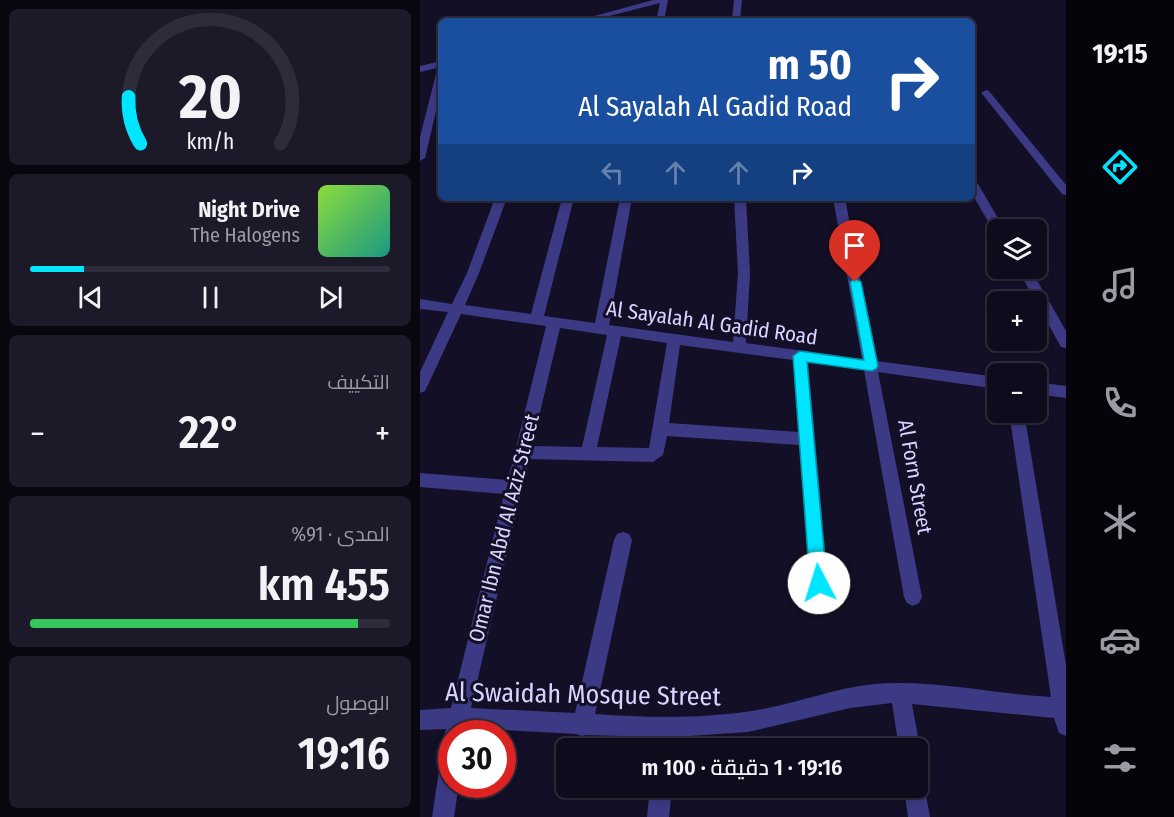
<!DOCTYPE html>
<html lang="ar">
<meta charset="utf-8">
<style>
:root{--surface:#0e0b1c;--page:#1c1929;--text:#f1f3f6;--muted:#9b9ba3;--line:#2e2b3b;--accent:#00e5ff}
body{margin:0;font-family:"Fira Sans Condensed",Cairo,sans-serif;background:var(--page);color:var(--text);direction:rtl;height:100vh;display:flex;flex-direction:column;font-size:22px;white-space:nowrap}
*{box-sizing:border-box;margin:0}
p{font-size:20px;color:var(--muted)}
.icon{flex:none;width:33px;height:33px;fill:none;stroke:currentColor;stroke-width:2;stroke-linecap:round;stroke-linejoin:round}
.map{position:relative;flex:1;overflow:hidden;direction:ltr}
.drawer{display:flex;flex-direction:column;gap:9px;padding:9px;background:#08060f;width:420px}
.drawer>*{flex:none}
.hud{position:absolute;left:18px;top:18px;width:537px;height:183px;border-radius:9px;box-shadow:0 3px 9px #0003,0 0 0 2px var(--line);direction:rtl;background:#1a4fa0;color:#fff;overflow:hidden}
.controls{position:absolute;left:567px;top:219px;display:grid;gap:12px}
.controls a{display:grid;place-items:center;width:60px;height:60px;border-radius:9px;background:var(--surface);box-shadow:0 3px 9px #0003,0 0 0 2px var(--line);font-size:30px}
.speed{position:absolute;left:18px;top:720px;display:flex;gap:12px;font-size:30px;font-weight:700;text-align:center}
.speed>*{display:grid;place-content:center;width:78px;height:78px;border-radius:50%;background:var(--surface);box-shadow:0 3px 9px #0003,0 0 0 2px var(--line);line-height:1}
.speed .limit{border:9px solid #d22;background:#fff;color:#111}
.pin{position:absolute;display:grid;place-items:center;width:51px;height:51px;color:#fff;margin:-62px -26px;border-radius:50% 50% 50% 0;rotate:-45deg;box-shadow:0 0 6px #0007}
.pin .icon{rotate:45deg}
.me{position:absolute;width:66px;margin:-33px;rotate:355deg;stroke-linejoin:round;filter:drop-shadow(0 0 4px #0008)}
.turn{display:flex;align-items:center;gap:21px;height:126px;padding:0 24px;font-size:27px}
.turn .icon{width:78px;height:78px;stroke-width:2.5}
.turn b{display:block;font-size:42px;line-height:51px}
.lanes{display:flex;align-items:center;height:57px;padding:0 24px;background:#0003;justify-content:center;gap:30px;direction:ltr}
.lanes .off{opacity:.35}
.big{font-size:45px;font-weight:600;line-height:1.1}
.drawer .widget{flex:1;display:flex;flex-direction:column;justify-content:center;gap:9px;min-width:0;padding:0 21px;border-radius:9px;background:var(--page)}
.drawer .dial{align-items:center;gap:0}
.dial svg{height:156px;overflow:visible;fill:none;stroke:var(--line);stroke-width:7;stroke-linecap:round;text-anchor:middle}
.dial text{fill:var(--text);stroke:none}
.song{display:flex;align-items:center;gap:18px}
.cover{width:72px;height:72px;border-radius:9px;background:linear-gradient(135deg,hsl(90 70% 55%),hsl(170 70% 35%))}
.played{height:6px;border-radius:3px;background:linear-gradient(90deg,var(--accent) 15%,var(--line) 15%)}
.keys{display:flex;justify-content:space-around;direction:ltr}
.heat{display:flex;justify-content:space-between;align-items:center;font-size:33px;direction:ltr}
.charge{height:9px;border-radius:4px;background:linear-gradient(90deg,#34c759 91%,var(--line) 0)}
.trip{position:absolute;left:136px;top:738px;width:372px;height:60px;border-radius:9px;background:var(--surface);box-shadow:0 3px 9px #0003,0 0 0 2px var(--line);font-weight:600;line-height:60px;text-align:center;direction:rtl}
main{display:flex;flex:1;min-height:0}
.tabs{display:flex;flex-direction:column;width:108px;justify-content:space-around;align-items:center;background:#06040b;color:var(--muted)}
.tabs .icon{width:42px;height:42px}
.tabs .selected{color:var(--accent)}
.tabs b{font-size:27px;color:var(--text)}
.map>svg:first-child{display:block}
.lines{fill:none;stroke-linecap:round;stroke-linejoin:round}
.minor{fill:#3d3a85;fill-rule:evenodd}
.route{fill:#00e5ff;stroke:#0095a6;stroke-width:1.5}
.labels{text-anchor:middle;stroke-width:6;stroke-linejoin:round;paint-order:stroke}
.street-label{font-size:21px;fill:#d9d4ff;stroke:#130f26}
.near-street-label{font-size:26px;fill:#d9d4ff;stroke:#130f26}
</style>
<main>
<nav class="tabs">
<b>19:15</b>
<svg class="icon selected" aria-label="directions" viewBox="0 0 24 24"><path d="M12 3l9 9-9 9-9-9zM9 14v-3h6M13 9l2 2-2 2"/></svg>
<svg class="icon" aria-label="music" viewBox="0 0 24 24"><path d="M9 18V5l10-2v13"/><circle cx="6" cy="18" r="3"/><circle cx="16" cy="16" r="3"/></svg>
<svg class="icon" aria-label="phone" viewBox="0 0 24 24"><path d="M5 4h4l2 5-3 2q2 4 5 5l2-3 5 2v4C11 20 4 13 5 4z"/></svg>
<svg class="icon" aria-label="climate" viewBox="0 0 24 24"><path d="M12 3v18M4 7l16 10M4 17L20 7"/></svg>
<svg class="icon" aria-label="car" viewBox="0 0 24 24"><path d="M5 17H2v-5l4-1 3-4h7l3 4 3 1v5h-3M9 17h6M6 11h13"/><circle cx="7" cy="17" r="2"/><circle cx="17" cy="17" r="2"/></svg>
<svg class="icon" aria-label="filters" viewBox="0 0 24 24"><path d="M4 7h16M4 17h16"/><circle cx="9" cy="7" r="2"/><circle cx="15" cy="17" r="2"/></svg>
</nav>
<div class="map">
<svg width="646" height="817" viewBox="0 0 646 817">
<rect width="100%" height="100%" fill="#130f26"/>
<g class="lines">
<path class="minor" d="M233,0h15l-4,21h-8l4,-18 -70,18h-14z
M314,0h8l-2,21h-8z
M21,61v6l-21,5v-6z
M21,67v23l-16,68 -5,3v-24l17,-67z
M566,90l3,1 77,94v10l-4,-1 -79,-99 -2,-2z
M552,181l6,3 27,46h-7v3h-3l-23,-39z
M75,198h12l-28,75 -14,32 66,9 31,-116h12l-30,118 51,7 25,-125h12l-23,127 124,17 5,-69 -4,-75h12l4,75 -4,70 116,16 -29,-161h12l31,163 122,16v12l-120,-17 44,225 -3,6 -6,3 -6,-3 -3,-6 -40,-227 -56,-8 20,221 -3,6 -6,3 -6,-3 -3,-6 -10,-138 -133,-9 -4,19 -10,7 -124,-3 -58,249 104,5 39,-173 3,-6 6,-2 6,2 3,6 -37,174c56,4 113,5 168,-5 37,-7 73,-21 111,-25 60,-5 118,10 177,13l-42,-285h15l42,253v71l-7,-3 -5,-15 -142,-14 8,44 -2,4v-4h-19l-7,-45 -42,5 -102,24 -73,5 -1,11h-20l1,-11 -69,-2 -4,1 -6,-2 -109,-6 -1,6h-14v9l-4,-2 -3,-7 1,-5 -26,1v-20l31,-2 53,-214 -84,-7v-14l88,7 38,-154 -85,-12 -34,73 -2,4 -5,2v-21l28,-60 -28,-3v-10l32,5 15,-31zM140,328l47,7 -25,112 -50,-1zM201,336l46,7 -18,105 -52,-1zM260,345l113,15 6,72 -130,-9z
M597,268h13l36,63v17l-5,-1z
M616,382l30,4v12l-30,-4z
M32,747v37h7l-5,33h-22l9,-60 4,-7z
M498,778l5,2 7,37h-22l-4,-29h14z
M230,788h22l-3,29h-22z"/>
</g>
<path class="route" d="M435,278l6,4 17,84 -2,3 -4,2 -65,-9 20,221 -2,5 -6,3 -6,-3 -3,-5 -17,-227 7,-5 64,9 -14,-78z"/>
<g class="labels">
<g class="street-label">
<text transform="translate(292 323) rotate(8)" y="7">Al Sayalah Al Gadid Road</text>
<text transform="translate(495 477) rotate(80)" y="7">Al Forn Street</text>
<text transform="translate(84 528) rotate(-76)" y="7">Omar Ibn Abd Al Aziz Street</text>
</g>
<g class="near-street-label">
<text transform="translate(163 694) rotate(1)" y="9">Al Swaidah Mosque Street</text>
</g>
</g>
</svg>
<div class="controls">
<a><svg class="icon" aria-label="layers" viewBox="0 0 24 24"><path d="M12 4l9 5-9 5-9-5zM3 14l9 5 9-5"/></svg></a>
<a>+</a>
<a>−</a>
</div>
<div class="speed"><div class="limit">30</div></div>
<div class="pin" style="left:435px;top:282px;background:#d93025"><svg class="icon" aria-label="arrive" viewBox="0 0 24 24"><path d="M6 21V4h12l-3 4 3 4H6"/></svg></div>
<svg class="me" style="left:399px;top:583px" viewBox="-20 -20 40 40"><circle r="19" fill="#fff"/><path d="M0-13L10 11 0 6-10 11z" fill="#00e5ff"/></svg>
<div class="trip">19:16 · 1 دقيقة · 100 m</div>
<div class="hud">
<div class="turn"><svg class="icon" aria-label="right" viewBox="0 0 24 24"><path d="M7 20v-9h11M14 6l5 5-5 5"/></svg><div><b>50 m</b>Al Sayalah Al Gadid Road</div></div>
<div class="lanes"><svg class="icon off" aria-label="left" viewBox="0 0 24 24"><path d="M17 20v-9H6M10 6l-5 5 5 5"/></svg><svg class="icon off" aria-label="ahead" viewBox="0 0 24 24"><path d="M12 20V5M6 11l6-6 6 6"/></svg><svg class="icon off" aria-label="ahead" viewBox="0 0 24 24"><path d="M12 20V5M6 11l6-6 6 6"/></svg><svg class="icon" aria-label="right" viewBox="0 0 24 24"><path d="M7 20v-9h11M14 6l5 5-5 5"/></svg></div>
</div>
</div>
<section class="drawer">
<div class="widget dial"><svg viewBox="0 0 100 80">
<path d="M14 69A42 42 0 1 1 86 69"/>
<path d="M14 69A42 42 0 0 1 8 45" stroke="#00e5ff"/>
<text x="50" y="56" font-size="32" font-weight="700">20</text>
<text x="50" y="72" font-size="11">km/h</text>
</svg></div>
<div class="widget">
<div class="song"><i class="cover"></i><div><b>Night Drive</b><p>The Halogens</p></div></div>
<div class="played"></div>
<div class="keys"><svg class="icon" aria-label="previous" viewBox="0 0 24 24"><path d="M18 5L8 12l10 7zM5 5v14"/></svg><svg class="icon" aria-label="pause" viewBox="0 0 24 24"><path d="M8 5v14M16 5v14"/></svg><svg class="icon" aria-label="next" viewBox="0 0 24 24"><path d="M6 5l10 7-10 7zM19 5v14"/></svg></div>
</div>
<div class="widget"><p>التكييف</p>
<div class="heat"><a>−</a><b class="big">22°</b><a>+</a></div>
</div>
<div class="widget"><p>المدى · 91%</p><b class="big">455 km</b><div class="charge"></div></div>
<div class="widget"><p>الوصول</p><b class="big">19:16</b></div>
</section>
</main>
